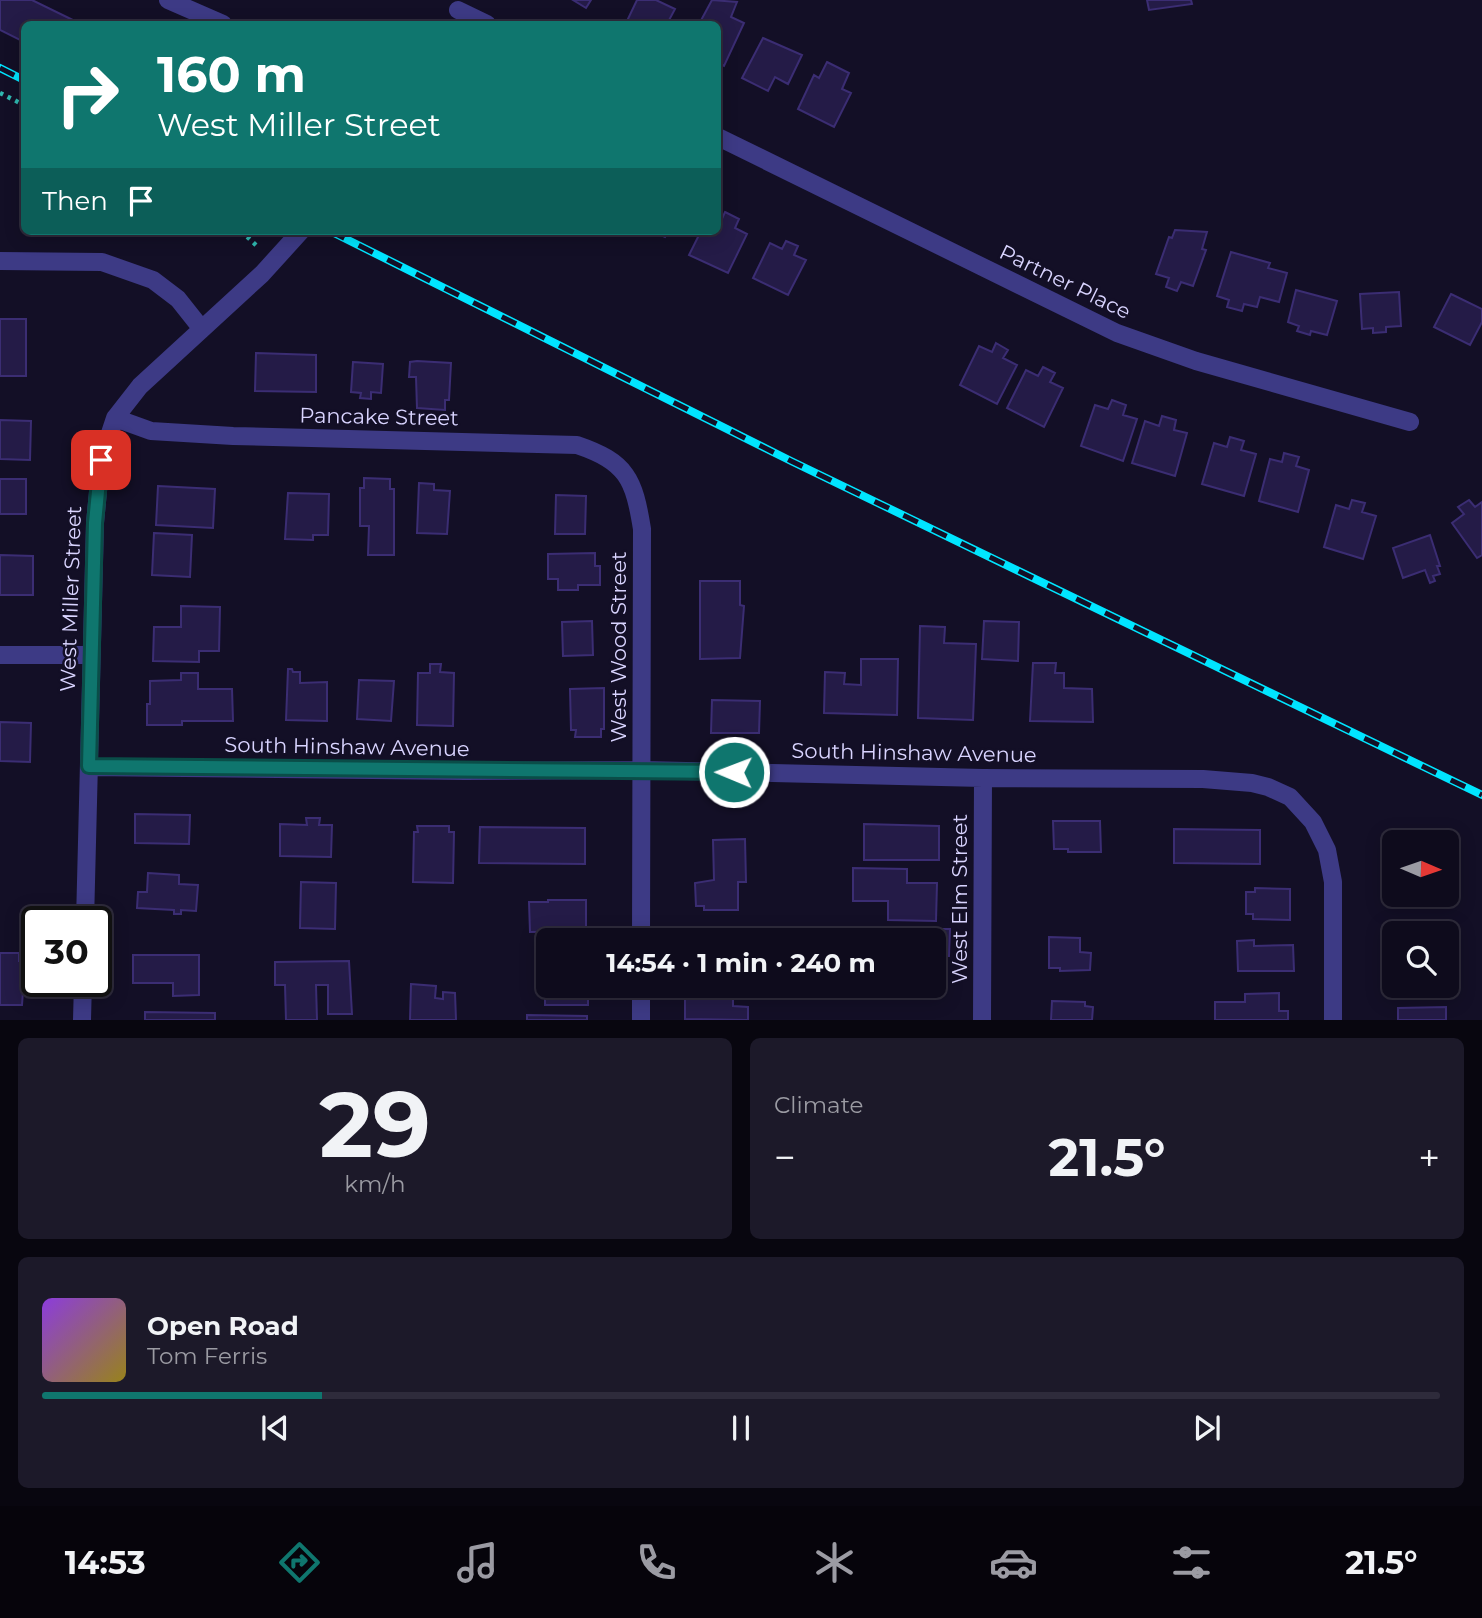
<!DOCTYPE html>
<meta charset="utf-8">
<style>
:root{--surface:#0e0b1c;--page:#1c1929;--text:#f1f3f6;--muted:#9b9ba3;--line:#2e2b3b;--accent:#0f766e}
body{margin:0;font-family:Montserrat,sans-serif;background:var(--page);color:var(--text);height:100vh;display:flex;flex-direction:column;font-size:26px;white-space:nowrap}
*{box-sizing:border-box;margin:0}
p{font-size:23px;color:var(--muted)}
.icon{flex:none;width:38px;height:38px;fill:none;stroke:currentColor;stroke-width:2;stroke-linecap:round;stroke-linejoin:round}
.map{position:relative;height:1020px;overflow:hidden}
.sheet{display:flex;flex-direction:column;gap:18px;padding:18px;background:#08060f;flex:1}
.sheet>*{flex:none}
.banner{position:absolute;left:21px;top:21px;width:700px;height:214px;border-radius:10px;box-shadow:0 4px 18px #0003,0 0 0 2px var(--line);background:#0f766e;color:#fff;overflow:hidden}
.needle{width:46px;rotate:92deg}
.buttons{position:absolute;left:1382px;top:830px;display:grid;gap:14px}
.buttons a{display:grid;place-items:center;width:77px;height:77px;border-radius:10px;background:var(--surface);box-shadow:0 4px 18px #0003,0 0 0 2px var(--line);font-size:35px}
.speed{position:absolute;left:21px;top:906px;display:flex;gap:14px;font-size:35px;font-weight:700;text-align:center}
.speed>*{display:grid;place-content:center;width:91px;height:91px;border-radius:50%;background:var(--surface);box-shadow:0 4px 18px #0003,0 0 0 2px var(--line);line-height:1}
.speed .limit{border:4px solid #111;border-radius:10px;background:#fff;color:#111}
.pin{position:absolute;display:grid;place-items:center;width:60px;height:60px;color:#fff;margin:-30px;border-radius:14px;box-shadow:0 4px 10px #0006}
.me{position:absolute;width:77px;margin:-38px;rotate:271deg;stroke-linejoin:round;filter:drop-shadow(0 0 5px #0008)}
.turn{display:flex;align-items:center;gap:24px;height:147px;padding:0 21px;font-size:32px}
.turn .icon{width:91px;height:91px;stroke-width:2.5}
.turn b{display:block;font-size:49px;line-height:60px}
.then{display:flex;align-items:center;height:66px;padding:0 21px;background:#0003;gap:14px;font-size:26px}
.big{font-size:52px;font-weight:700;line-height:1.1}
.sheet .tile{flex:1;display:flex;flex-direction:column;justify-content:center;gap:10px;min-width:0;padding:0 24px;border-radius:10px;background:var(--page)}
.sheet .dial{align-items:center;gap:0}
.dial b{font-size:91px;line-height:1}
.song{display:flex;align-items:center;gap:21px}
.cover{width:84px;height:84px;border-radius:10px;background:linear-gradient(135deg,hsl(270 70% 55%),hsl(50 70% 35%))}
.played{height:7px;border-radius:4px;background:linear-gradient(90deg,var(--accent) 20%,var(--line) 20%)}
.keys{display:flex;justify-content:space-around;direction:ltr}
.heat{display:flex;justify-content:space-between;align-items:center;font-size:38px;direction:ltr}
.sheet .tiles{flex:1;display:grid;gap:18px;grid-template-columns:1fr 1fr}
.tile:last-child{grid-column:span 2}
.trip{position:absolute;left:536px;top:928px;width:410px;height:70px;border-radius:10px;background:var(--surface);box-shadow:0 4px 18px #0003,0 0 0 2px var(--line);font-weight:700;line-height:70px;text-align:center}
.menu{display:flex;height:112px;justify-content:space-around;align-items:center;background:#06040b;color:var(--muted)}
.menu .icon{width:49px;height:49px}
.menu .selected{color:var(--accent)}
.menu b{font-size:32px;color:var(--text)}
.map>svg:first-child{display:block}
.building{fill:#241b47;stroke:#3b2d73;stroke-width:2}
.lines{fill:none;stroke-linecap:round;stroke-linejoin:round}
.path{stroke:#2fb8b0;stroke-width:4.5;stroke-dasharray:3.5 5;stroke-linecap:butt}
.minor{stroke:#3d3a85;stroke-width:18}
.rail-casing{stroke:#00e5ff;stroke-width:8}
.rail{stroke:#130f26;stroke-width:5;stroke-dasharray:16;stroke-linecap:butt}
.route-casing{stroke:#0a4d48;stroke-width:18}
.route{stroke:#0f766e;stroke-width:12}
.labels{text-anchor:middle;stroke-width:5;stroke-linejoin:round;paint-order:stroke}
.street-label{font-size:21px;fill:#d9d4ff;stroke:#130f26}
</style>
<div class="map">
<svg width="1482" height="1020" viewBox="0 0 1482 1020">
<rect width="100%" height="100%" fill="#130f26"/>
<path class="building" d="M0,0h32l49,24h-57v18l-24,-12z
M573,0h18l-5,8z
M637,0h19l19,9 -8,15 -41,-1z
M712,0l25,2 -6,15 13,6 -20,43 -6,-3v-39h-19z
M1147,0h44l1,4 -43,6z
M763,38l39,17 -14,29 -13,-7 -7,14 -26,-13z
M827,62l22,11 -7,16 9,4 -17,34 -36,-18 16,-34 5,3z
M725,212l14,7 -4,9 12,6 -19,39 -39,-18 12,-24h17v-11l3,1z
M1175,230l32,2 -5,17 4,1 -13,36 -12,-4 -4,9 -11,-4 3,-9 -13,-4 13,-37 3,1z
M652,231h16l-3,6z
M786,241l12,5 -4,9 12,5 -18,35 -35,-17 17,-35 12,6z
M1231,252l39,11 -2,5 19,5 -8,29 -19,-5 -3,10 -13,-3 -2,7 -15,-4 2,-7 -12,-4z
M1296,290l41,11 -10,34 -16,-4 -1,4 -13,-4 2,-5 -11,-4z
M1399,292l2,34 -15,1v5l-13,1v-5l-11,1 -2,-35z
M1451,294l31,15v13l-12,23 -36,-18z
M0,319h26v57h-26z
M996,343l12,7 -5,8 14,7 -20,39 -37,-19 19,-39 13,6z
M256,353l60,2v37l-61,-1z
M417,361l34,2 -2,37h-4v10l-28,-2 -1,-31h-7l1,-15z
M353,362l30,2 -2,29 -10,-1v7l-11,-1 1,-5 -10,-1z
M1043,367l12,6 -5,9 13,6 -19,39 -37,-19 19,-38 12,6z
M1112,400l14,5 -3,10 14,4 -14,42 -42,-15 14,-41 13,4z
M1162,416l14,4 -2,10 13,3 -12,43 -43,-13 13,-42 14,5z
M0,420l31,1 -1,39 -30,-1z
M1230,437l14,4 -3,9 15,4 -12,42 -42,-12 12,-41 13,4z
M1284,453l15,4 -3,9 13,4 -11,42 -39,-11 11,-42 12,3z
M364,478l26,1v10h4v66h-26l1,-29h-9v-38h4z
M0,479h26v35h-26z
M419,483l15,1v6l16,1 -3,43 -30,-1z
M158,486l57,3 -2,39 -57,-3z
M288,493l41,1 -1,41h-15v5l-28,-1z
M556,495l30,1 -1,38h-30z
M1352,500l13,3 -3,9 14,4 -13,43 -39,-12 12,-42 13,4z
M1469,500l6,7 7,-5v53l-5,3 -25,-35 12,-9 -6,-7z
M154,533l38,2 -2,42 -38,-2z
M1430,535l10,31h-3l3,8 -7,2 2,5 -5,2 -5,-13 -22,8 -10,-30z
M595,553v13h5v19h-22v5h-20v-11h-10v-25z
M0,555l33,1v39h-33z
M700,581h40v24l4,1 -4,52 -40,1z
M181,606l39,1 -1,44h-20v11l-46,-1 1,-34h27z
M592,621l1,34 -30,1 -1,-34z
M984,621l35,1 -1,39 -36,-2z
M920,626l25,1 -1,16 32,1 -3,76 -55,-2z
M861,659h37l-1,56 -73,-2 1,-41 20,1 -1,11 17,1z
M1033,663h23l-1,10h9v15l28,1 1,33 -63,-1z
M430,664h11l-1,8 14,1 -1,53 -36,-1 1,-52h12z
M288,669h4l1,3h7v11l27,-1v39l-41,-1z
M181,673h17v16h34l1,32h-51v4h-35v-21h3v-23l31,-1z
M359,680l35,1 -3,40 -34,-2z
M604,688v41h-3v8h-26l1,-7h-5l-1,-41z
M712,700l48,1 -1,32h-48z
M0,722l31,1 -1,39 -30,-1z
M135,814l55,1 -1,29 -54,-1z
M306,818h14l-1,7h13l-1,32 -51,-1v-32l27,1z
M1053,821h47l1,31h-33v-3h-14z
M864,824l75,2v34h-75z
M417,826h32v6h5l-1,51 -40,-1 1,-50h4z
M480,827l105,1v36l-106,-1z
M1174,829l86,1v34l-86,-1z
M745,839l1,43h-8v28h-34v-4h-8l-1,-23 19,-3 -1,-40z
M853,868l54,1v14h30l-1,38 -48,-1v-19h-35z
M148,873l31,2v9l19,1 -2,26 -15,-1v4h-7v-4l-37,-2 1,-16h9z
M301,882l35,1 -1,46 -35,-1z
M1255,888l35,1v31l-37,-1v-5h-7v-22h9z
M548,900h38v31l-56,1 -1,-30h19z
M1395,925l38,1v7h-38z
M894,929h56l-1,27h-16v-16h-40z
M1049,937l31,1v14l11,1 -1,17 -30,1v-3h-11z
M1254,940v6l39,-1 1,26h-56l-1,-30z
M0,953h19v8h6l-3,44h-22z
M1393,953h2v22h-3z
M133,955h66v40l-26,1v-13h-40z
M349,961l3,53h-24v-29h-12l1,35h-31l-1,-35h-10v-23z
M411,984l25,2 -1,12 8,1v-7l12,1 1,27h-46z
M545,984l43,1v20h-43z
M1395,985h37v12l-37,-1z
M1279,993v18h9v9h-73v-18h30v-8z
M685,996l48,1v9l15,1v13l-63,-1z
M1052,1001l33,1v4l8,1 -1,13h-41z
M1446,1007v13h-48v-12z
M145,1012l70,1v7h-70z
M527,1015l60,1v4h-60z"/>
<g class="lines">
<path class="path" d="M0,93l24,12
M241,231l17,16"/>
<path class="minor" d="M168,0l55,24
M458,10l29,14
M718,137l399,196 79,28 214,61
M0,261l102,1 51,18 25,19 23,29
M115,418l36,13 82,5 344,9c50,17 57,34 65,84l-1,411
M0,655h91
M89,767l376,4 177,-1 341,8 220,1 49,4 16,4 22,10 23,25 14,28 6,32v138
M85,922l10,-399 6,-63 14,-42 25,-32 122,-112 39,-43
M82,1020l1,-38
M641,1020v-35
M982,1020l1,-242"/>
<g class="rail-casing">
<path id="rail" d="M0,68l24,12
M330,231l461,230 691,334"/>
</g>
<use href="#rail" class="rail"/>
</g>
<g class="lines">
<g class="route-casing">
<path id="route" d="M101,460l-6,63 -6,243 645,6"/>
</g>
<use href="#route" class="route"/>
</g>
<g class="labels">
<g class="street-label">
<text transform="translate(1065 282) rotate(26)" y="7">Partner Place</text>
<text transform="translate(379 417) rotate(1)" y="7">Pancake Street</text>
<text transform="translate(71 599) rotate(-88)" y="7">West Miller Street</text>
<text transform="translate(619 647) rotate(-90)" y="7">West Wood Street</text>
<text transform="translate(347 747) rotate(1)" y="7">South Hinshaw Avenue</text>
<text transform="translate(914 753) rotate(1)" y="7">South Hinshaw Avenue</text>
<text transform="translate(960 899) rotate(-90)" y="7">West Elm Street</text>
</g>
</g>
</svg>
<div class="buttons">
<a><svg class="needle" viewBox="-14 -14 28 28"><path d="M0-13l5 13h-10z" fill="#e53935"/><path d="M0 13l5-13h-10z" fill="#9b9ba3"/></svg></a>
<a><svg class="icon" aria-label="search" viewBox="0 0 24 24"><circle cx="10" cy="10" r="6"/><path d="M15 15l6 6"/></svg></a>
</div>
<div class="speed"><div class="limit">30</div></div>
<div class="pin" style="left:101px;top:460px;background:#d93025"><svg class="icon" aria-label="arrive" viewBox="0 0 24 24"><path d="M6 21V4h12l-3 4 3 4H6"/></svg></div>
<svg class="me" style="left:734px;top:772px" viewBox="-20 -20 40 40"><circle r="17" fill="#0f766e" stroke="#fff" stroke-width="3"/><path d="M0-11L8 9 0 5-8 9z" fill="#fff"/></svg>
<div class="trip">14:54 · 1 min · 240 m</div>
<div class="banner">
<div class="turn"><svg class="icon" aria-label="right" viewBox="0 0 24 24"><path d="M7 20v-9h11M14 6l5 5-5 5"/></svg><div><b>160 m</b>West Miller Street</div></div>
<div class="then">Then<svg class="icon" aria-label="arrive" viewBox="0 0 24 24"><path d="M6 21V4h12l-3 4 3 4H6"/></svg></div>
</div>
</div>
<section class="sheet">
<div class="tiles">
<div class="tile dial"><b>29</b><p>km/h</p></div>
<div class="tile"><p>Climate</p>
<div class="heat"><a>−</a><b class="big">21.5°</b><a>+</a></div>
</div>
<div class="tile">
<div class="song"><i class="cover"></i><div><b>Open Road</b><p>Tom Ferris</p></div></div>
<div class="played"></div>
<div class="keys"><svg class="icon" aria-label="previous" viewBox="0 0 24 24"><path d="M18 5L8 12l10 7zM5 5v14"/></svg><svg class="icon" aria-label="pause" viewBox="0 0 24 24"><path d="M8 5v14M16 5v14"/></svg><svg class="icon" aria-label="next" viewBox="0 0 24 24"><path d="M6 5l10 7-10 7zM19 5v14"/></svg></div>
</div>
</div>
</section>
<nav class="menu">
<b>14:53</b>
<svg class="icon selected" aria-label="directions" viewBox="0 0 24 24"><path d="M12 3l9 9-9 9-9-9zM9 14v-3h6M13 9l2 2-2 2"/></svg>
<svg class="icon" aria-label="music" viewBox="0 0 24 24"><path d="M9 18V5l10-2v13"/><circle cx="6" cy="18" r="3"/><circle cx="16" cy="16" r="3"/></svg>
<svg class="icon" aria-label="phone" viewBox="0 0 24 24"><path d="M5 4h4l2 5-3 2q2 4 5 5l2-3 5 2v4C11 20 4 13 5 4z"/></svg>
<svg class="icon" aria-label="climate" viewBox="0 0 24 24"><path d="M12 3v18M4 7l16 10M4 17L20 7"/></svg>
<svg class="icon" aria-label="car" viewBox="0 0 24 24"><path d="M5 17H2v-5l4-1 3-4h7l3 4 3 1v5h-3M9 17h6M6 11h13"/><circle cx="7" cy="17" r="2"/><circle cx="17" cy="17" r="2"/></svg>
<svg class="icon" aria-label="filters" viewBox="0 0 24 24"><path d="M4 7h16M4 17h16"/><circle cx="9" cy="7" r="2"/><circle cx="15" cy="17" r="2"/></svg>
<b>21.5°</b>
</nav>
